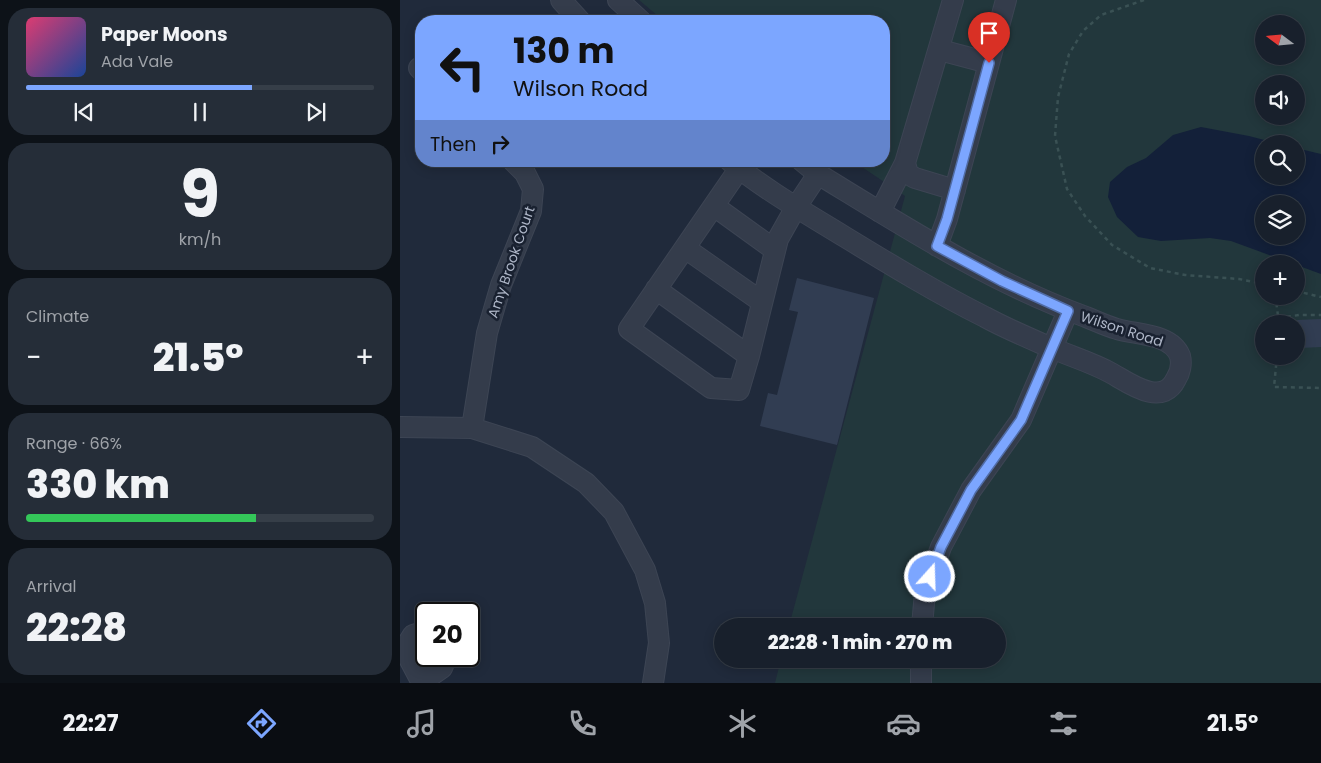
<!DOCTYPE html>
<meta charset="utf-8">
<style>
:root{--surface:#18202c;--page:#252d38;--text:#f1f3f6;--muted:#9fa3a9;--line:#363e48;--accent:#7ca6ff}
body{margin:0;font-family:Poppins,sans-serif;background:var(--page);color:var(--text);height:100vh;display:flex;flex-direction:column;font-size:19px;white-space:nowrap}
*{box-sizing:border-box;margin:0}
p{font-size:16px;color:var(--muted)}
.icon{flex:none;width:28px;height:28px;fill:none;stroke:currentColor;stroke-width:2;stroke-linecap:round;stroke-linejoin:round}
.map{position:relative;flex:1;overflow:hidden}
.details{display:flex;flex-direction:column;gap:8px;padding:8px;background:#0d1218;width:400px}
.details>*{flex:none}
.hud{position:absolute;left:15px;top:15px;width:475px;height:152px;border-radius:20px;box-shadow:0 2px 12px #0003,0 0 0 1px var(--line);background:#7ca6ff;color:#111;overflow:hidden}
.needle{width:32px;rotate:286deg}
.buttons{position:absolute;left:855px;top:15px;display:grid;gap:10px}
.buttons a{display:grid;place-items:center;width:50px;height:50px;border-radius:50%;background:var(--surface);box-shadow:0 2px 12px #0003,0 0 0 1px var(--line);font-size:25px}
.speed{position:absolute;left:15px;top:602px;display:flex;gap:10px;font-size:25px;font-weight:700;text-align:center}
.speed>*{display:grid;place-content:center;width:65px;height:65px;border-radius:50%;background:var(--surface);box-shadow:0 2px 12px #0003,0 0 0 1px var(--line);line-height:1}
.speed .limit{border:2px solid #111;border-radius:8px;background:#fff;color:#111}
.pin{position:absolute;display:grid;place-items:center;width:42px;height:42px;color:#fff;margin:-51px -21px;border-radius:50% 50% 50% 0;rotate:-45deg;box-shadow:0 0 5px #0007}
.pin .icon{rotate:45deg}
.me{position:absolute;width:55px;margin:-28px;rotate:20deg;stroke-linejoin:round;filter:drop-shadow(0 0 4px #0008)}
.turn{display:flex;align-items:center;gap:18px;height:105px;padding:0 15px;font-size:22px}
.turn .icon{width:65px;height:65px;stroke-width:2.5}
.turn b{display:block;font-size:35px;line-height:42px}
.then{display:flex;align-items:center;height:48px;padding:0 15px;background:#0003;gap:10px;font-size:19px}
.big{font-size:38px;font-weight:800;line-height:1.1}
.details .card{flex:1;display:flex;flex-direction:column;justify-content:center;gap:8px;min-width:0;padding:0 18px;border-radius:20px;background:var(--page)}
.details .dial{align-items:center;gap:0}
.dial b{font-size:65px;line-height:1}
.song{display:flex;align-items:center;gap:15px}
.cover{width:60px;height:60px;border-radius:8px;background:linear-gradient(135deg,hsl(340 70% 55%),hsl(220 70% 35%))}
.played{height:5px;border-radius:2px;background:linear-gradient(90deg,var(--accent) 65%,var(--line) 65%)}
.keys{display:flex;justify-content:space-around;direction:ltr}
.heat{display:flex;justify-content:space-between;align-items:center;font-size:28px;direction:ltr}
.charge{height:8px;border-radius:4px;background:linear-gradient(90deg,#34c759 66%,var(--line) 0)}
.trip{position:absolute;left:314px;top:618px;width:292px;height:50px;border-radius:25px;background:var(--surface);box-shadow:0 2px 12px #0003,0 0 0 1px var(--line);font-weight:800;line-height:50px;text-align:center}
.tab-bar{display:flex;height:80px;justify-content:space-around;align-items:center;background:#0a0d12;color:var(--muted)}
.tab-bar .icon{width:35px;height:35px}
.tab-bar .selected{color:var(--accent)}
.tab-bar b{font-size:22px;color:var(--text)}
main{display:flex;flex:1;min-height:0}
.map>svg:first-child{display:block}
.green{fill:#22373c;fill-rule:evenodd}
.water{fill:#132039;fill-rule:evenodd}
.building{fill:#313d52}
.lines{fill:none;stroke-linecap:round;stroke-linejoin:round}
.minor-casing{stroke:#3d4554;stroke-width:22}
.path{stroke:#3a5154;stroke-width:2.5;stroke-dasharray:4 4;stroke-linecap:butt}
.minor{stroke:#343c4b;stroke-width:20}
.route-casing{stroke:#516ca6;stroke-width:12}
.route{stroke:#7ca6ff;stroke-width:9}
.labels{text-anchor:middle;stroke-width:5;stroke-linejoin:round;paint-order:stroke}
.street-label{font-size:14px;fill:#aeb6c7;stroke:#192130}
</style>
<main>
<section class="details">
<div class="card">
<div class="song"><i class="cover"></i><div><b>Paper Moons</b><p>Ada Vale</p></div></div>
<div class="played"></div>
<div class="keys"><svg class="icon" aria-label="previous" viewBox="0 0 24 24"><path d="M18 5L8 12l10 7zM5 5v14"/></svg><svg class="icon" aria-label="pause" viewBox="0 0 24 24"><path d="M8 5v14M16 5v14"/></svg><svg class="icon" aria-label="next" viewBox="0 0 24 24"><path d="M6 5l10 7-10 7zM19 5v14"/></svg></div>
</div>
<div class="card dial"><b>9</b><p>km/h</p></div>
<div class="card"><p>Climate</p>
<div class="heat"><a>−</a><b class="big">21.5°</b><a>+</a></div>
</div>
<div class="card"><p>Range · 66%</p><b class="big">330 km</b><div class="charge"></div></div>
<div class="card"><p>Arrival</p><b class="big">22:28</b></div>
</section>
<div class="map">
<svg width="921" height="683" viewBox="0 0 921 683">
<rect width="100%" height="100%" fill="#202a3b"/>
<path class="green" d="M239,0h682v683h-546l6,-24h217v-33h-209l116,-430 -52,-35h31v-140h-220zM864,24h32v32h-32zM864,84h32v32h-32zM864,144h32v32h-32zM864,204h32v32h-32zM864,264h32v32h-32zM864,324h32v32h-32z"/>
<path class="water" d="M801,127l48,9 31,8h-16v32h32v-28l25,6v120l-90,-33 -21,-3 -49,3 -23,-4 -21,-20 -9,-20 2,-15 17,-15 19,-9 27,-23zM864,204h32v32h-32z"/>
<path class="building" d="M397,278l77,20 -37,147 -77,-19 8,-33 9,2 21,-83 -9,-2z
M921,319v28l-21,1 -3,-28z"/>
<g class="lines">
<g class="minor-casing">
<path id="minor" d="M161,0l19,21
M218,0l23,21
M540,50l49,13
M19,68l2,2
M330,161c35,29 76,52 115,76 46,28 92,56 140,80 22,12 46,22 69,32 19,8 39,14 57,24 18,10 51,35 65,6 4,-6 6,-15 4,-23 -9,-23 -44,-21 -63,-27 -11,-3 -21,-8 -31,-12 -96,-35 -181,-90 -268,-143l-16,-13
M505,163l3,11 7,4 40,12
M339,169l-110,160 82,59 28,2 10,-34 29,-117 18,-32 22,-33
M314,206l61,44
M480,212l25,-49 48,-163
M537,246l10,-27 59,-219
M285,248l77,54
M256,289l93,67
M0,427l72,1 60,19 54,36 28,29 31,58 10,33 4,40 -6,40
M72,428l15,-95 14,-48 30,-74 2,-22 -8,-16 -12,-12
M522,626l3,-34 16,-45 30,-57 50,-70 47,-109
M0,649h4l18,34
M4,649l9,-14 13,-4
M521,659v24
M23,681l19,-13 5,-12"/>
</g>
<path class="path" d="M744,0l-43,15 -18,16 -14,23 -11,43 -3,39 12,53 18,27 27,29 38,23 35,7 54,4 25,5
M896,291l25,6
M874,296l2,4 3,24
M879,318l20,-3h22
M877,356l-3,31 47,1"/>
<use href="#minor" class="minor"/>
</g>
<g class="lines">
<g class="route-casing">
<path id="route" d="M530,577l11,-30 30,-57 50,-70 47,-109 -66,-30 -65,-35 10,-27 42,-156"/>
</g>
<use href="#route" class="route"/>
</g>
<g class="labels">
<g class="street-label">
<text transform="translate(111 262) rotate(-71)" y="5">Amy Brook Court</text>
<text transform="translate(722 329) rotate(18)" y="5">Wilson Road</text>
</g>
</g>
</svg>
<div class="buttons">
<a><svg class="needle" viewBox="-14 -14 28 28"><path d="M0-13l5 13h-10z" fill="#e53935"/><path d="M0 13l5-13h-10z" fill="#9fa3a9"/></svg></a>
<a><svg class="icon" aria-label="sound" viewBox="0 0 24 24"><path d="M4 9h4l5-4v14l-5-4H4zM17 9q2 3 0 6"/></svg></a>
<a><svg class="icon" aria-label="search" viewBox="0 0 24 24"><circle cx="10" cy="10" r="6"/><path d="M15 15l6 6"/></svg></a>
<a><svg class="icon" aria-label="layers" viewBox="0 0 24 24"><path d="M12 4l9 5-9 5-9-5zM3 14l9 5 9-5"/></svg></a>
<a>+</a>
<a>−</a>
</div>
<div class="speed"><div class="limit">20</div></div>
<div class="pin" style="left:589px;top:63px;background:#d93025"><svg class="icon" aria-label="arrive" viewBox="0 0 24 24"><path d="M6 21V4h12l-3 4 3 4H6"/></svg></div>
<svg class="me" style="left:530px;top:577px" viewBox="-20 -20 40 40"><circle r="17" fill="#7ca6ff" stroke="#fff" stroke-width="3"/><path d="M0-11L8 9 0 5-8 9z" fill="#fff"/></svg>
<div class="trip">22:28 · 1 min · 270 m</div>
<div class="hud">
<div class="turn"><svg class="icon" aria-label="left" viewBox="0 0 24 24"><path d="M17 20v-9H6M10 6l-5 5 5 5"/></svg><div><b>130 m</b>Wilson Road</div></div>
<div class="then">Then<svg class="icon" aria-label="right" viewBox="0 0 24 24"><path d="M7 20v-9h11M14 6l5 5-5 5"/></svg></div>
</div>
</div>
</main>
<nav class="tab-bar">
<b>22:27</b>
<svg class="icon selected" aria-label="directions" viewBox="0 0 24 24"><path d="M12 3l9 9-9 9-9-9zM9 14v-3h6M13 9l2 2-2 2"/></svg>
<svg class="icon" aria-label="music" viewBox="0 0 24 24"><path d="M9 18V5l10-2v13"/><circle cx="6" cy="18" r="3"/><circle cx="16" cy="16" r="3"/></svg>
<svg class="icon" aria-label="phone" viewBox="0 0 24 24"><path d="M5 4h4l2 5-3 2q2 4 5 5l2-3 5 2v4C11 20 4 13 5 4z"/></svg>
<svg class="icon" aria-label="climate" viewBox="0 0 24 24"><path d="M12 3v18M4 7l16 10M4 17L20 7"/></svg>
<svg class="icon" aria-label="car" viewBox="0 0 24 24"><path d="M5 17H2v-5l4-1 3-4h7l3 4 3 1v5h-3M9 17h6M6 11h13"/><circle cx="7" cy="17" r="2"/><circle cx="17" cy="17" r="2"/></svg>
<svg class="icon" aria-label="filters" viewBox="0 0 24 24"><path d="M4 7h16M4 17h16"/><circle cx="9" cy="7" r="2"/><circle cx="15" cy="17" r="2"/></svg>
<b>21.5°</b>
</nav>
